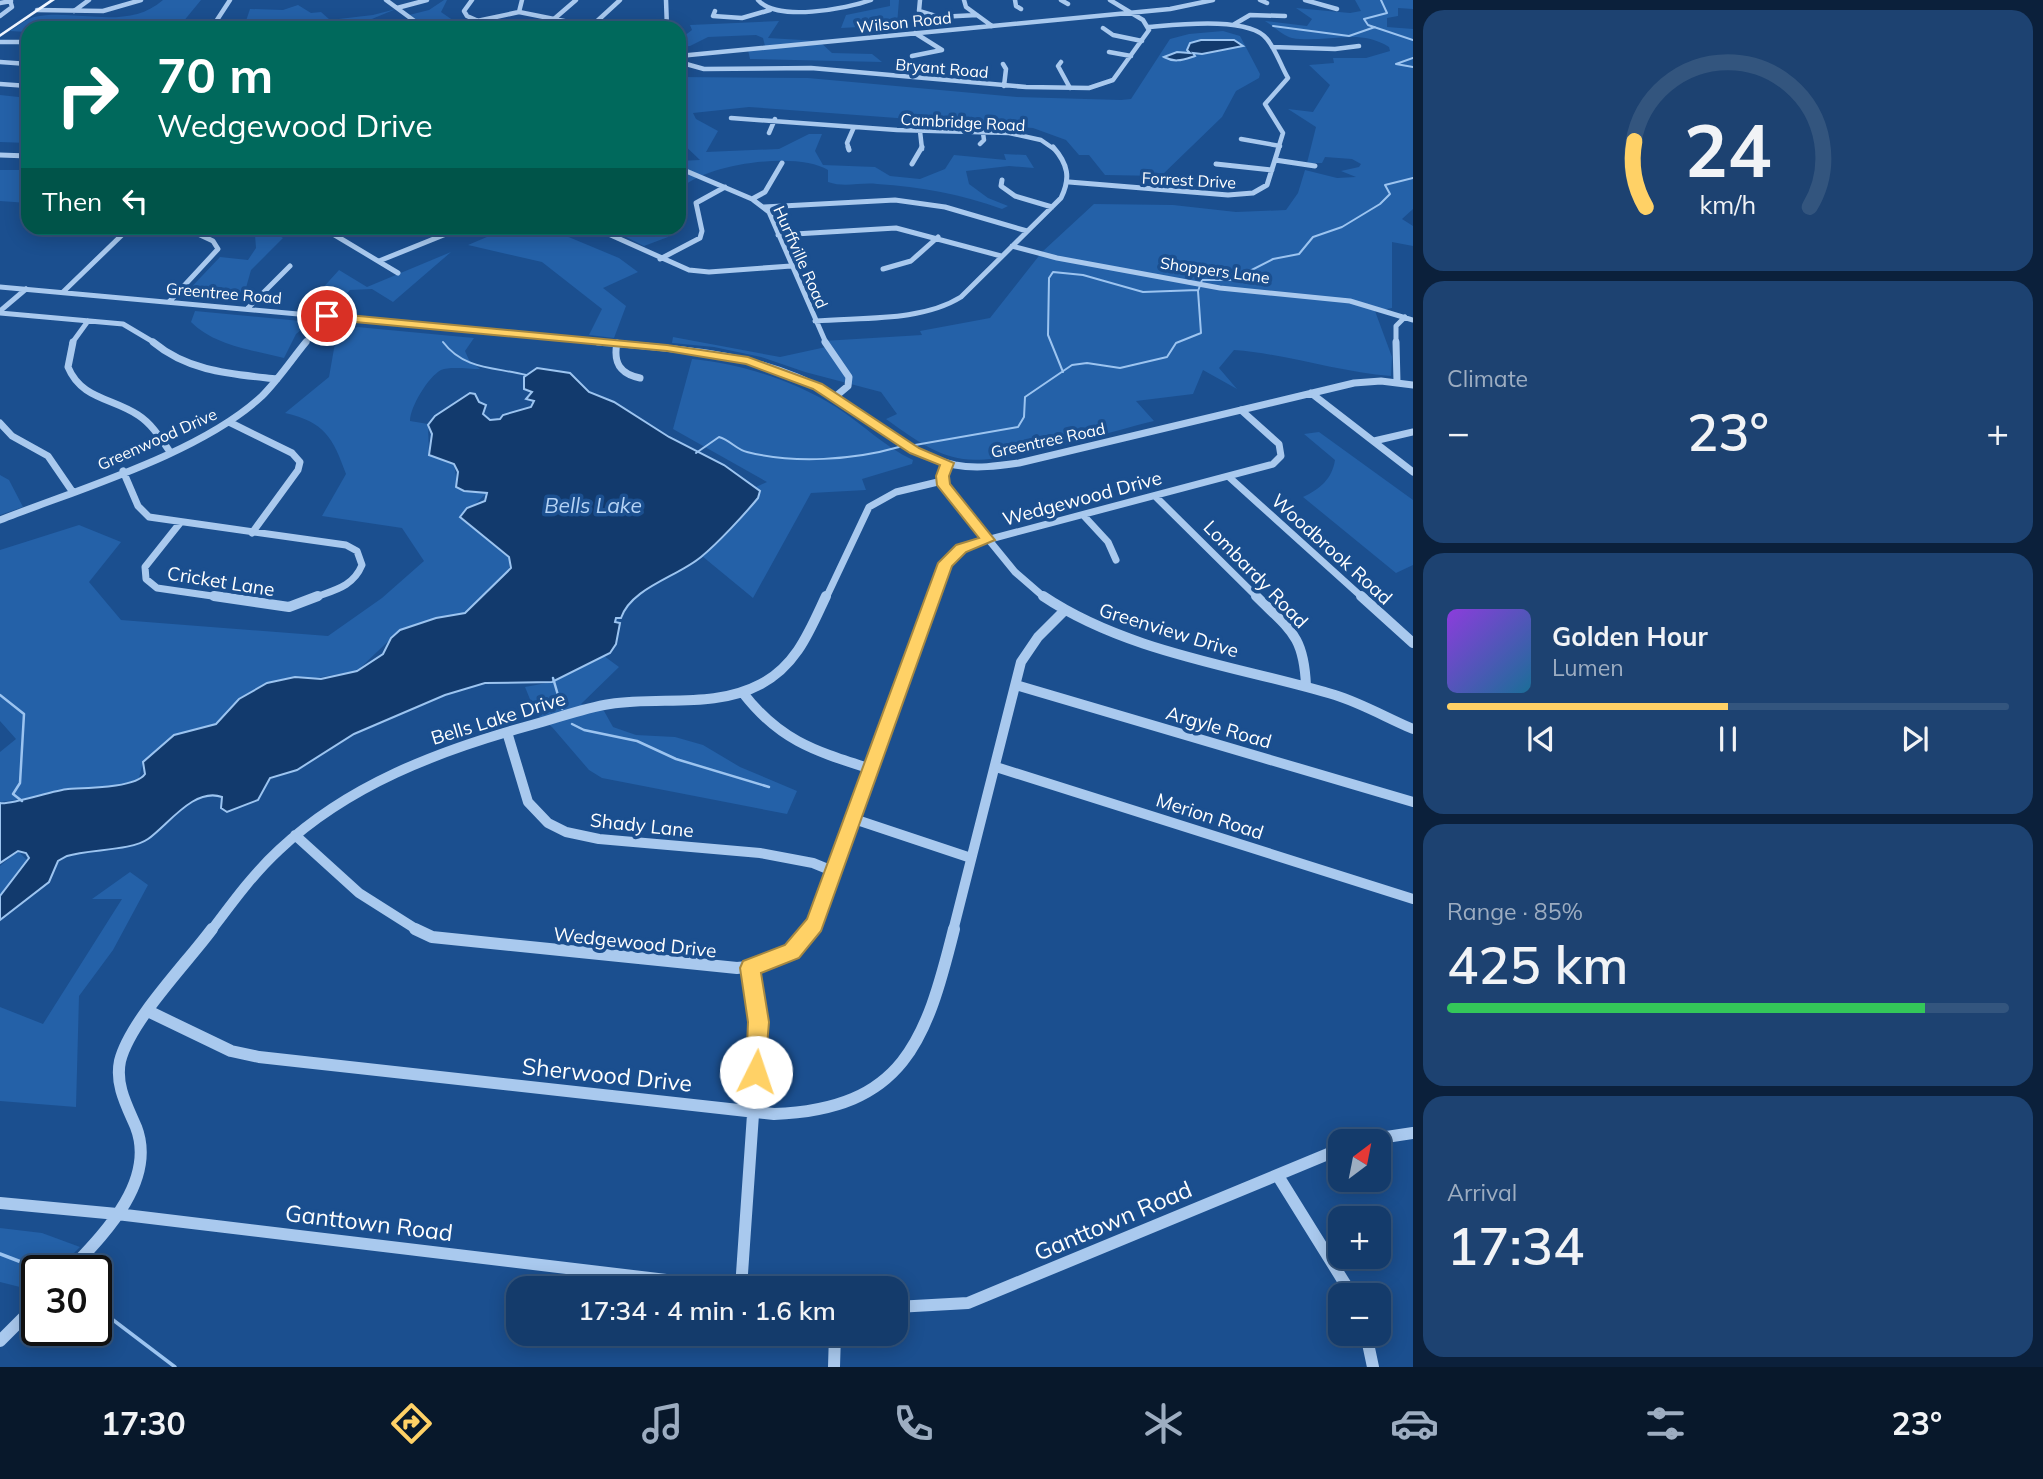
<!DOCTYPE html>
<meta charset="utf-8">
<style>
:root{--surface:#143b6b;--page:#1d4271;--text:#f1f3f6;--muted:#9dadc1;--line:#33557e;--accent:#ffd166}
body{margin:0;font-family:Mulish,sans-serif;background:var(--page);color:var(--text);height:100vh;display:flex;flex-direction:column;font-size:26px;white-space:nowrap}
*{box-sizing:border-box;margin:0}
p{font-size:23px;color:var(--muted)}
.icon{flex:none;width:38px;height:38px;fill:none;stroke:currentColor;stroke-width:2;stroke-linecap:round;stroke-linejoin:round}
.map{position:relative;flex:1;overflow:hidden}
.panel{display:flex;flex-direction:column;gap:10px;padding:10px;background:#0b203b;width:630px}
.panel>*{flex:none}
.guide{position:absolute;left:21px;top:21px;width:665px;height:214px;border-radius:21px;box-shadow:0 4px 18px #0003,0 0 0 2px var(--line);background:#00695c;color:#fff;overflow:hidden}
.needle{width:46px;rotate:32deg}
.fabs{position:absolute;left:1328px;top:1129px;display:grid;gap:14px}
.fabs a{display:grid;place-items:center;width:63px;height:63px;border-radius:14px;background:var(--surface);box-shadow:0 4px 18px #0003,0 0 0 2px var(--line);font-size:35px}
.speed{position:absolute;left:21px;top:1255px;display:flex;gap:14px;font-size:35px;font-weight:700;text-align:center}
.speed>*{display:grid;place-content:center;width:91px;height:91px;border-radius:50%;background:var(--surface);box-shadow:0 4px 18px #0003,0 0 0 2px var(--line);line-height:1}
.speed .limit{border:4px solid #111;border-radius:10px;background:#fff;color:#111}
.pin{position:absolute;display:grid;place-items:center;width:60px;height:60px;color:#fff;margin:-30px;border:4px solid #fff;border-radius:50%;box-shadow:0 2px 7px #0007}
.me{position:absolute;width:77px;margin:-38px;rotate:4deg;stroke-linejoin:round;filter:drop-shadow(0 0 5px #0008)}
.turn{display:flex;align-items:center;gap:24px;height:147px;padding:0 21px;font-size:32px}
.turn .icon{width:91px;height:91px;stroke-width:2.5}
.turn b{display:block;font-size:49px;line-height:60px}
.then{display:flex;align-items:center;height:66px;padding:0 21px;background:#0003;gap:14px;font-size:26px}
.big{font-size:52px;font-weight:600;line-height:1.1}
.panel .card{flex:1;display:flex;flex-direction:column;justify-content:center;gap:10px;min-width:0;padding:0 24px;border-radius:21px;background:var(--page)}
.panel .dial{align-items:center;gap:0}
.dial svg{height:182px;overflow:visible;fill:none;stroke:var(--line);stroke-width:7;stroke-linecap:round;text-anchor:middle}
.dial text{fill:var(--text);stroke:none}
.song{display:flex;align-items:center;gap:21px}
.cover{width:84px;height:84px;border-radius:10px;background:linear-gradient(135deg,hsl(270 70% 55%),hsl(200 70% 35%))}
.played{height:7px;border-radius:4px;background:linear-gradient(90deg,var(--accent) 50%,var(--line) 50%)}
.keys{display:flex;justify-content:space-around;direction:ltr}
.heat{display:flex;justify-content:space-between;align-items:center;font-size:38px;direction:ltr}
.charge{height:10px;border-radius:5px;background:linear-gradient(90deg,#34c759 85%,var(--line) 0)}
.trip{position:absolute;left:506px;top:1276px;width:402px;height:70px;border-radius:21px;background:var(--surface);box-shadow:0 4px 18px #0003,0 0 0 2px var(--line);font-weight:600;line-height:70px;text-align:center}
.tabs{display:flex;height:112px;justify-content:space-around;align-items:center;background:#08182b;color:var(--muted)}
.tabs .icon{width:49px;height:49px}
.tabs .selected{color:var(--accent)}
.tabs b{font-size:32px;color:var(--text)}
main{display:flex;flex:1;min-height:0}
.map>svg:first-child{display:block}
.green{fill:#2461a8}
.water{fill:#123a6d;stroke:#9cc4f0;stroke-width:2}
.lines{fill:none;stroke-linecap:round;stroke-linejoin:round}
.stream-far2{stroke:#9cc4f0;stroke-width:2}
.stream-far1{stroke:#9cc4f0;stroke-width:2.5}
.stream{stroke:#9cc4f0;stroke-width:3.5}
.minor-far4{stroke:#a9c9ee;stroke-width:4.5}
.minor-far3{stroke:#a9c9ee;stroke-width:5}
.minor-far2{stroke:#a9c9ee;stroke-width:7}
.minor-far1{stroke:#a9c9ee;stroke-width:10}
.minor{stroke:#a9c9ee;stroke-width:12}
.major{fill:#f0f6ff;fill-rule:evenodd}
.route{fill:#ffd166;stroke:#a68842;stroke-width:2}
.labels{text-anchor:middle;stroke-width:7;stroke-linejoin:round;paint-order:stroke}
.far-street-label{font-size:16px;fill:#fff;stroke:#1b4f8f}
.street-label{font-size:19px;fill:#fff;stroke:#1b4f8f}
.water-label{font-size:21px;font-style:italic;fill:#b5d3f5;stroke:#1b4f8f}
.near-street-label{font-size:23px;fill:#fff;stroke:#1b4f8f}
</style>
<main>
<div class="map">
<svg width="1413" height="1367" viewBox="0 0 1413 1367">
<rect width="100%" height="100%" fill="#1b4f8f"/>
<path class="green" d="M163,0h38l-23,28h-150v4l-18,-1c7,-4 16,-12 24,-14 41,-9 93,15 129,-17z
M444,0h3l-6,12 23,16 -66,-2 13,-5 -6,-5 24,-6z
M890,0h9l-2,25 -56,3 5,-13 44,-9z
M1355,0h58v9l-15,-1v8l-11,2v9l26,2v180l-11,10 11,7v20l-21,-4v66l-17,3 17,46 -1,19c-53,-4 -104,-22 -157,-26l-15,18 18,21 -34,-19 -10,24 -57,7 18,20c-47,11 -147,44 -191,38 -29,-4 -53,-23 -77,-40l11,-5 -16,-22 -76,-20 -44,-15 -47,-10 -42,-4 1,-6 107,20 46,-10 -3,-6 99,-6 -2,-4 70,-13 52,-66 52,-48 79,1 63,7 50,-2 12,-17 7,-23 32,8 19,-1 -15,-6 18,-4 2,-3 -9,-5 -27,-2 -3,6h-15l9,-36 -28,-18 25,3 17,-27 -21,-20 25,-2 -1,-5h33l24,-7 -1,-4c-30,-20 -65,-3 -97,-9 -8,-2 -19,-12 -27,-17l42,5 5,-7 -16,-11 54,5 11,-2z
M298,5l13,8 10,-1 9,8 43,-5 23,-6 -46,19h-98l-7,-4 5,-15 33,1z
M779,21l-11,17 51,3 13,12 40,1 10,8 -132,-3 -2,-9 17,-4 -2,-8 -7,-3 -48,2 -18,9 -11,1v-7l13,-10 -2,-5z
M1223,31l17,5 20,38 -1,4 -23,13 -14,26 -61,59 -56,-1 -16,-20h-10l-13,-15 -33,-12 -284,-21 -56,6 3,6 22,12 -12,21 73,-3 30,-15h13l-7,17 8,14 52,2 15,9 30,3 25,-10 9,-14 52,5 -2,-6 22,1 8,13 -25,-2 -43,5 3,13 19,14 20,8 -6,3c-41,-15 -81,-22 -125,-25 -17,-2 -32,4 -49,-2v-12c-30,-19 -123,-7 -149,20v-29l21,-1 -21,-20 5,-16h-5v-47l129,1 209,19 104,3 10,-1 39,-60 19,-5z
M0,95l28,3v45l-28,-1z
M0,170h28v33l-28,-2z
M246,228h28l1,5 8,5 -32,32 -9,32 -60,-5 38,-40 28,3 8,-12 -1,-13z
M508,228h39l72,30 19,14 -35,16 23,18 -12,32 -25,-3 13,-26 -60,-47 -74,-17z
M638,228h28l2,9 -24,9 -18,-9z
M451,252l-58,50 -21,-13 -22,1 -19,21h-21l18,-9 4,-8 -12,-3 19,-21 28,17z
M195,311l116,11 -15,12 -12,24c-31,-8 -69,-12 -93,-36z
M357,327l117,11 -9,13 4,9 11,9c-11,0 -30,-3 -39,1 -13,7 -31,37 -31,51l18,3 1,31 25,9 4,25 29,4 -27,25 49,39v14l-44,42 -65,17 -43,41 -100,17 -45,38 -41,11 -28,25 -5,20 -138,20v-50l16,-13 -16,-18v-171l79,-25 42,17 -32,40 32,38 207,16 54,-38 42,-37 -22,-33 -80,-12 24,-42c-13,-36 -21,-52 -61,-61l44,-36 6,-34z
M692,359c50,5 101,21 144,48 25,16 49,40 77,53l-1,4 -50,15 4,11 -55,3 -58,105 -51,-42 56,-58 -2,-11 11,-5 -94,-53z
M1319,432l94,68v65l-17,8 -93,-76c17,-8 29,-18 32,-37l-31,-26z
M0,475l9,5 14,27 -23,8z
M604,656l15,11 -38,37 23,7 9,16 23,8 39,2 28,8 37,22 57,24 -10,23 -185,-36 -13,-8 -37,-43 -16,-13 -11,-27 27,-5z
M18,851l10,10 -28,45v-40z
M130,872l18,13 -35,65 -34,46 -3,111 -76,-6v-94l43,17 79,-125h-30z
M0,1228l42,5 38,14 -23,23h-20l-1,21 -36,-9z"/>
<path class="water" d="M1201,40h33l9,6 -41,8 -9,-1 2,3c-13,4 -20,7 -31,1l13,-5 13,1 -3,-3 3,-7z
M537,368l33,5 19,19 25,10 55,35 55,28 36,26 -2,7c-14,17 -40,45 -57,59 -24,20 -70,31 -80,61h-5l-1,4 5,1 -4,21 -6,9 -58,29 -67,1 -40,12 -91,39 -57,36 -27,8 -12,22 -31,12 -6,-4 1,-11c-28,-10 -54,28 -74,42 -17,12 -59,10 -81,17l-9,5 -9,21 -49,38v-24l29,-38 -3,-5 -8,-2 -18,12v-60c8,3 54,-13 68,-14 17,-1 68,-1 77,-15l-2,-12 31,-27 42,-11 23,-25 28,-16 28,-6 26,2 36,-8 26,-17 8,-16 9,-8 36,-12 29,-5 46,-45 -2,-11 -49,-40 7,-9 18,-7 2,-8 -23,-2 -8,-4 2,-15 -4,-8 -25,-9 3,-21 -4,-9 7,-9 35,-23 5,1 4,8 7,3 -3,9 7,6 10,-1 3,-4 28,-8 3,-6 -8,-2 6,-7 -8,-3v-12z"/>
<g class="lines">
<path class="stream-far2" d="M1381,0l6,13 -23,6 4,6 45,15
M1273,26l76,10 26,-9
M1413,58l-17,6 17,3
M443,342c21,28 52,25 83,33
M1063,372l-15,-37 1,-57 4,-6 30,3 60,17 55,-2
M915,445l103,-18 6,-10 1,-20 47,-32 15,-2 33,5 47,-11 9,-14 25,-10 -3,-42 4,-11h30l41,-21 26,-5 14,-17 29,-10 38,-23 10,-10 -5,-9 28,-7
M696,453l23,-16c11,3 18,13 28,15 47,12 107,8 152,-5"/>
<path class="stream-far1" d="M553,678l9,31
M0,695l24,19 -4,69 -7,11 9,7
M572,724l12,6 53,11 39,18 93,28"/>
<path class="stream" d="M0,1254l42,16
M96,1307l79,60"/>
<path class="minor-far4" d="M386,0l38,28
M472,0l-8,11 3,5 27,12
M522,0l-3,12 50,10 98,2
M666,0l1,28
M758,0c19,22 88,9 113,0
M920,0l-1,11 20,6 38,-2
M964,0l2,7 26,19
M1015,0l1,6 5,3
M1061,0l7,4
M1260,0l7,3
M1305,0l32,9
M0,3l11,-2
M397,8l30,-8
M37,10l66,1 38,-11
M74,11l15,-11
M715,11l-2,5 29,2 28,-8
M0,16l12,-9 -2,-7
M554,19l22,-19
M477,21l42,-9
M595,23l25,-23
M1233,25l17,-10 35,1
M1149,27c26,-2 100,-11 118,12 9,11 14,27 21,39l-23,26 18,29 -5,16
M219,28l-4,-5 15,-23
M1103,28l10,7 29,6
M0,42h28
M1272,47l63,2 24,-3
M1109,52l22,4
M679,56l491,-47 43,-9
M912,56l30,-6 -27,-17
M0,62l28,2
M679,62l25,7 107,-1 215,19 63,1 24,-8 36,-50 -6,-10 -33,-20
M1061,62l-3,4 12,22
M1003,64l3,5 -2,17
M0,84l28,2
M731,118l166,12 112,3 32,7 13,9
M920,131l2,18
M769,133l6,-14
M1241,139l39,7
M980,144l4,-4 -1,-7
M849,149l-2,-6 7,-16"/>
<path class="minor-far3" d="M848,147l1,3
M0,155l28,1
M1275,160l40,6
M912,164l10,-17
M1216,164l56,6
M679,168l73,31 17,13 57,131
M1002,180l-1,6 14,10 37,11
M1069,182l159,13 25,-2 14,-8 12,-38
M752,199l13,-7 17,-29
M764,207l131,-7 50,7 82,24
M323,228l75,45
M428,228l14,7
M595,228l94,42 20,2 82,-6
M778,235l118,-7 105,28
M1012,246l45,12 163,30 130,13 63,19
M660,259l40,-21 2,-7 -6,-28 29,-16
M379,261l82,-33
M883,269l28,-8 27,-24
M0,287l617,56
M63,292l61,-59 11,-5
M169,302l49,-53 -5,-8 -28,-13
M248,308l42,-42
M0,311l26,-22
M0,313l123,11 32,19
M815,321c46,-4 106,1 146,-24l100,-99c10,-20 7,-34 -8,-51
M72,343l16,-22
M305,343l22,-27
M1396,343v-17l9,-9"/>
<path class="minor-far2" d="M73,342l-5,25c13,32 45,31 70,48 14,9 23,24 32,37
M153,342c36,30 79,32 124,37
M598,342c67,6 136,9 199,35 56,23 99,74 158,88 21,4 43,1 64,-2l335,-80 27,-2 32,4
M825,342l24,35 -1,9 -12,10
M1396,342l1,40
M617,343c-4,20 3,31 23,35
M1311,393l102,79
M229,422l63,31 8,9 -2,8 -46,63
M0,423l12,13 36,20 24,35
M1374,441l39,-9
M947,463l-5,13 2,9 71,87 30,26
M123,471l15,35 11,11 197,28 11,6 5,14c-9,22 -28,25 -49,33
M1229,477l134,121
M1156,497l102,101
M1084,516l24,26 8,18
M0,520c79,-31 201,-67 262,-124 16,-16 30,-37 44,-54
M180,523l-35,44 1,12 11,9 69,10
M826,598l43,-91 27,-15 46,-11
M932,598c9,-24 14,-39 36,-53l305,-81 8,-8 -2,-12 -38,-34"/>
<path class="minor-far1" d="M214,596l75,11 29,-11
M1043,596c85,57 195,70 292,99 26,8 52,23 78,34
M1256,596c34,34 48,39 50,90
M1361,596l52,47
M1016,685l397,117
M743,693c37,48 72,58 128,76
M507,732l21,70 20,21 18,9 33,7 161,14 53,10 22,9
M996,767l417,132
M854,819l117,39
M295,835l64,58 60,38
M211,931c21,-28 42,-57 68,-81 69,-65 159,-99 249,-124 27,-7 55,-18 82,-22 51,-8 104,5 151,-20 36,-19 49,-54 65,-88
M809,931l10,-17 114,-318
M953,931l68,-269 17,-25 27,-27"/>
<path class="minor" d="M415,929l17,8 305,31c31,-3 54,-13 74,-39
M150,1012l81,39 28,6 515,57c130,-5 152,-73 180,-185
M1360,1141l53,-8
M1278,1176l74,119
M0,1203l117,11 616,74
M70,1270c34,-36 87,-89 66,-143 -9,-21 -21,-42 -16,-66 10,-40 66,-97 92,-132
M741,1288l17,-246v-31l-8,-43
M896,1307l72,-4 372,-154
M1366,1334l7,33
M0,1341l37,-37
M834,1367l1,-33"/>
<path class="major" d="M50,0h5l-55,37v-3z"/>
</g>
<path class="route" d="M327,313l340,32 81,12 74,27 97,64 35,15 -5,13 1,8 45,56 -29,12 -14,14 -131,365 -22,27 -38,15 8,49 -5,58 -8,3 -7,-3 -3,-8 2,-50 -8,-54 3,-7 42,-16 22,-26 131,-356 18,-18 23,-7 -42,-53 -1,-9 4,-11 -30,-12 -97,-64 -67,-25 -79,-13 -344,-32 -2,-3z"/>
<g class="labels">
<g class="far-street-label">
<text transform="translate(904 22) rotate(-6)" y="6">Wilson Road</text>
<text transform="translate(942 68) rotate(5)" y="6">Bryant Road</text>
<text transform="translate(963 122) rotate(3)" y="6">Cambridge Road</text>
<text transform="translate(1189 180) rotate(3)" y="6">Forrest Drive</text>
<text transform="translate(801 257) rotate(66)" y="6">Hurffville Road</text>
<text transform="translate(1215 270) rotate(8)" y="6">Shoppers Lane</text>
<text transform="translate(224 293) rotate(5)" y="6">Greentree Road</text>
<text transform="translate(157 439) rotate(-24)" y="6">Greenwood Drive</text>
<text transform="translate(1048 440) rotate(-12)" y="6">Greentree Road</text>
</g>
<g class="street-label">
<text transform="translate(1082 498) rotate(-15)" y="7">Wedgewood Drive</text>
<text transform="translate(1332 549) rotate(42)" y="7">Woodbrook Road</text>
<text transform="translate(1256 574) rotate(46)" y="7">Lombardy Road</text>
<text transform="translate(221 581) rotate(9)" y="7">Cricket Lane</text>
<text transform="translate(1169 630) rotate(17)" y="7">Greenview Drive</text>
<text transform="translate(498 718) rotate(-17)" y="7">Bells Lake Drive</text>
<text transform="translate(1219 727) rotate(16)" y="7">Argyle Road</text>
<text transform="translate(1210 816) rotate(18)" y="7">Merion Road</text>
<text transform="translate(642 825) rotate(6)" y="7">Shady Lane</text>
<text transform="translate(635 942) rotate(6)" y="7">Wedgewood Drive</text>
</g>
<g class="water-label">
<text x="593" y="513">Bells Lake</text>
</g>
<g class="near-street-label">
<text transform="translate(607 1075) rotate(6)" y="8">Sherwood Drive</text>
<text transform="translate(1113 1221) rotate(-23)" y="8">Ganttown Road</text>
<text transform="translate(369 1223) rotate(7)" y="8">Ganttown Road</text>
</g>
</g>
</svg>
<div class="fabs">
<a><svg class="needle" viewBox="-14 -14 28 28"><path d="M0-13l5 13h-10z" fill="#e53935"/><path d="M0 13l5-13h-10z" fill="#9dadc1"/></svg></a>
<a>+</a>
<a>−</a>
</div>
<div class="speed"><div class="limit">30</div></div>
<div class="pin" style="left:327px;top:316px;background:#d93025"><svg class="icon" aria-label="arrive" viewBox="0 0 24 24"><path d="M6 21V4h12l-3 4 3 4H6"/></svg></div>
<svg class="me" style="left:756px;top:1072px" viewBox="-20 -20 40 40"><circle r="19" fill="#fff"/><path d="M0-13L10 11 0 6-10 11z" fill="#ffd166"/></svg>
<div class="trip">17:34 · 4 min · 1.6 km</div>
<div class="guide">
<div class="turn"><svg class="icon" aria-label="right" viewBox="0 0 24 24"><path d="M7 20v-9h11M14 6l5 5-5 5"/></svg><div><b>70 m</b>Wedgewood Drive</div></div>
<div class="then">Then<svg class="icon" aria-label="left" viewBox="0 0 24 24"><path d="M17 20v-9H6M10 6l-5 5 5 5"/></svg></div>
</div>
</div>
<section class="panel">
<div class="card dial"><svg viewBox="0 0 100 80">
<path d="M14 69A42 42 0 1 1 86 69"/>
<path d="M14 69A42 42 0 0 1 9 40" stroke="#ffd166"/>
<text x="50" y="56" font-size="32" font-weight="700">24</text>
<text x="50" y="72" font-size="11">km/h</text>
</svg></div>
<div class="card"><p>Climate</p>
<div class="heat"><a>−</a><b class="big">23°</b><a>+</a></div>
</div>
<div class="card">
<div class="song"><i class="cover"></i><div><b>Golden Hour</b><p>Lumen</p></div></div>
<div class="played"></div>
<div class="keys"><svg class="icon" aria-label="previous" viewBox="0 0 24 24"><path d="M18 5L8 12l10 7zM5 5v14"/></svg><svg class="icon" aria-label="pause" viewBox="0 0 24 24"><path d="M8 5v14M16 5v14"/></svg><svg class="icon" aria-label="next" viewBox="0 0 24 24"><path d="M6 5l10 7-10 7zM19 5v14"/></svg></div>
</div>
<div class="card"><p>Range · 85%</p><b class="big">425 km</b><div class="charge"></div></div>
<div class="card"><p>Arrival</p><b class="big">17:34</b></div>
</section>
</main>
<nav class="tabs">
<b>17:30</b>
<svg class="icon selected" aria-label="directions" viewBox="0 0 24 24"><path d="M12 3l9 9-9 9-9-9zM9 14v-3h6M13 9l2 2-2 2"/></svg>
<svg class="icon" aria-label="music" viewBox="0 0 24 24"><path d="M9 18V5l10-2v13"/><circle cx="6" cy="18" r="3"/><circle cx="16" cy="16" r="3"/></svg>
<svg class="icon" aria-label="phone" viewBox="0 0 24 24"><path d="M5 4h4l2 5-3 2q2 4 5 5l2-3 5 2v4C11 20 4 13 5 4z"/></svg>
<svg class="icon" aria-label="climate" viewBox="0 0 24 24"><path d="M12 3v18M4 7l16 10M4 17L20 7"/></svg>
<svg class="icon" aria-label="car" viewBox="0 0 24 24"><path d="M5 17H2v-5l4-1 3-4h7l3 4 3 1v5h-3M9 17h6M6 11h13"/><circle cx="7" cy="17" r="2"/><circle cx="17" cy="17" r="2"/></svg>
<svg class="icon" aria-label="filters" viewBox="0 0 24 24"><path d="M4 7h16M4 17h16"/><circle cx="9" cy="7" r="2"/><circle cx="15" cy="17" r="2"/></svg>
<b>23°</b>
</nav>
